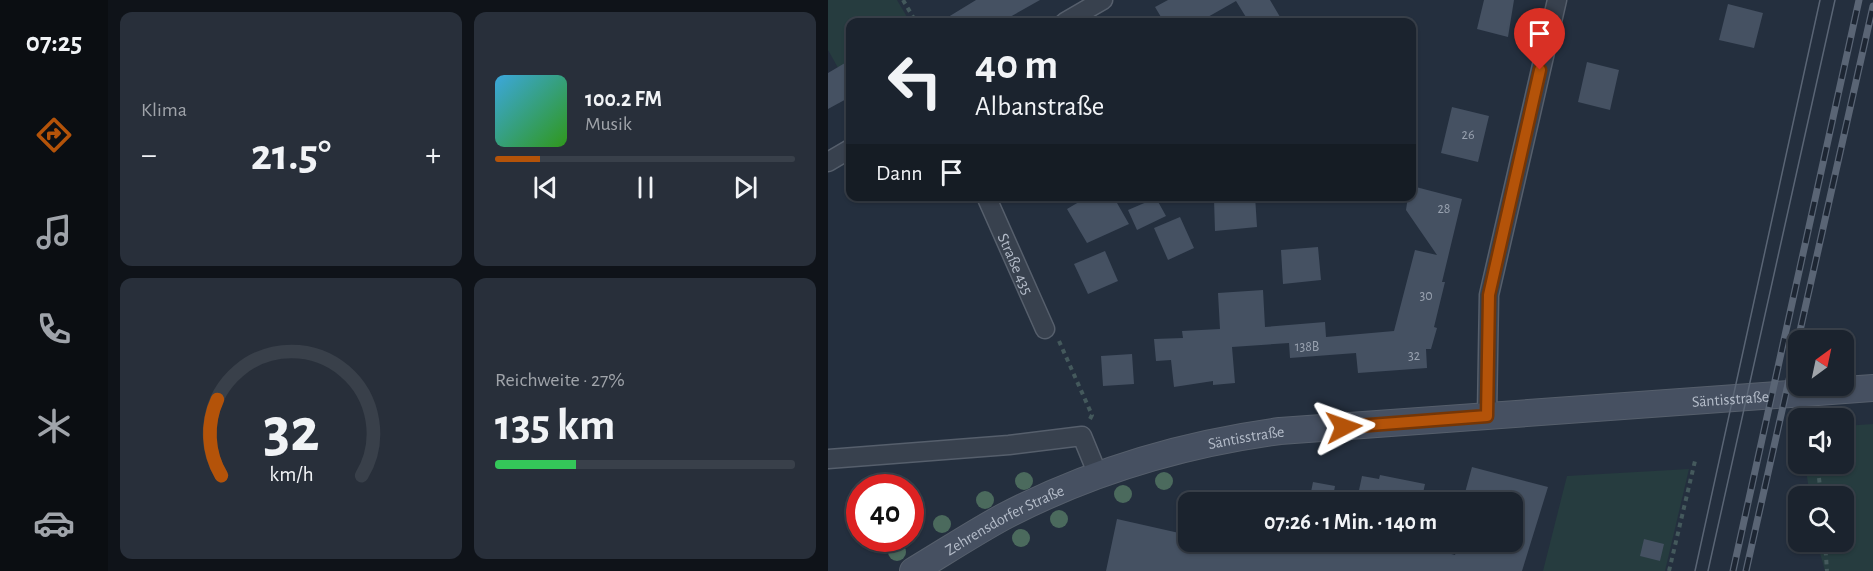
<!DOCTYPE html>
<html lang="de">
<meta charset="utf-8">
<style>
:root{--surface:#1b232e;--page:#282f3a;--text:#f1f3f6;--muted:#a0a4aa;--line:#39404a;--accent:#b45309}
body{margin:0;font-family:"Alegreya Sans",sans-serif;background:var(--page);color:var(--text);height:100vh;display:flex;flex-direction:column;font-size:22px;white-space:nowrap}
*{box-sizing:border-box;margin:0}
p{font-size:20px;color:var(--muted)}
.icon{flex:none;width:33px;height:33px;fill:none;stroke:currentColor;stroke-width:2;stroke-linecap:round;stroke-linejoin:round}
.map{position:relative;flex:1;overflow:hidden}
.panel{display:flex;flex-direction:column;gap:12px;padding:12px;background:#0f1319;width:720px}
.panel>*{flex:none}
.banner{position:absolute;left:18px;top:18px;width:570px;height:183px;border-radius:12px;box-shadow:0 2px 4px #0004,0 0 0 2px var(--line);background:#1b232e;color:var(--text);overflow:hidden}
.needle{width:39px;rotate:33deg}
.buttons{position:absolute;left:960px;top:330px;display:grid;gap:12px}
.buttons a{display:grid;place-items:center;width:66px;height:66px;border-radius:12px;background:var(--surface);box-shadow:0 2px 4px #0004,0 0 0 2px var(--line);font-size:30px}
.speed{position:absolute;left:18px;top:474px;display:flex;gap:12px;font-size:30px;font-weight:700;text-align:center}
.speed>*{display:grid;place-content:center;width:78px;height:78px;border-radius:50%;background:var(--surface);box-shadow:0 2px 4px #0004,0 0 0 2px var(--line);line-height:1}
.speed .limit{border:9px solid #d22;background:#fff;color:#111}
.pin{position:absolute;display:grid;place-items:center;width:51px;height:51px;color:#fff;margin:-62px -26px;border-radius:50% 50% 50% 0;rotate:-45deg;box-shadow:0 0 6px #0007}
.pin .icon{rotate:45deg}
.me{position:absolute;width:66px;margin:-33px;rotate:86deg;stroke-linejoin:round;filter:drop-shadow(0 0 4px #0008)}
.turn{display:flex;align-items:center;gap:21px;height:126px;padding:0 30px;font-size:27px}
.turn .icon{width:78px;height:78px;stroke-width:2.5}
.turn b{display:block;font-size:42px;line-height:51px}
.then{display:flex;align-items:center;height:57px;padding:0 30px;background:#0003;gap:12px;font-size:22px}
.big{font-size:45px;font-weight:700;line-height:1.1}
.panel .card{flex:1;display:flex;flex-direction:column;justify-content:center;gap:9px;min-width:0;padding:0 21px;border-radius:12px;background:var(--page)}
.panel .dial{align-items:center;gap:0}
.dial svg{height:156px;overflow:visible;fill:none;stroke:var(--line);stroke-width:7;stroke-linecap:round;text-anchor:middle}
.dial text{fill:var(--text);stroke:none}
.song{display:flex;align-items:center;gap:18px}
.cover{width:72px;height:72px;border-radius:9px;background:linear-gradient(135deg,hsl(200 70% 55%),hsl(110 70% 35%))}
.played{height:6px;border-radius:3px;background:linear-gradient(90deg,var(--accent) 15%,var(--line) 15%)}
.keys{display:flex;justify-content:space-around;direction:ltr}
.heat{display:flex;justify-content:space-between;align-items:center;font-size:33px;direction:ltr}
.charge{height:9px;border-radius:4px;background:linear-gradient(90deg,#34c759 27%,var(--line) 0)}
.panel .tiles{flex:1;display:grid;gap:12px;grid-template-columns:repeat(2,1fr)}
.trip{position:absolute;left:350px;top:492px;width:345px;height:60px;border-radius:12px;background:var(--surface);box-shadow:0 2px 4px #0004,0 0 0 2px var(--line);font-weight:700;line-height:60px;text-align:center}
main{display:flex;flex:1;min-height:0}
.tab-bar{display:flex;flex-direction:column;width:108px;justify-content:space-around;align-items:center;background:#0b0e12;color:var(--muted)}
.tab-bar .icon{width:42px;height:42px}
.tab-bar .on{color:var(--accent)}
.tab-bar b{font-size:27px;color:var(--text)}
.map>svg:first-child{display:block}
.green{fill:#263c3f}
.building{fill:#455162}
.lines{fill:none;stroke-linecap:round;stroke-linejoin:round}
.street-casing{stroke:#565f6c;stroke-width:21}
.secondary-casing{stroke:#565f6c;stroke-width:28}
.path{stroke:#44595c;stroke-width:4;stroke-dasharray:4.5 4.5;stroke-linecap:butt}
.street{stroke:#38414e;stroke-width:18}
.secondary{stroke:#465061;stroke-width:26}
.tram{stroke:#5a6575;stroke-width:1.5}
.rail-casing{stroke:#5a6575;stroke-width:7}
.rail{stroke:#1d2633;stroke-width:4.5;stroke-dasharray:14;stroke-linecap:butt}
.tree{fill:#4b6a5d}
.route-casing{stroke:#753606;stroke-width:15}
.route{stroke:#b45309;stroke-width:10}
.labels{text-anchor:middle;stroke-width:6;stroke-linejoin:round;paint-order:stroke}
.number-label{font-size:14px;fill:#98a1af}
.street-label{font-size:16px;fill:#b4bcc9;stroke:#1d2633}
</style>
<main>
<nav class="tab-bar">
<b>07:25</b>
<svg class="icon on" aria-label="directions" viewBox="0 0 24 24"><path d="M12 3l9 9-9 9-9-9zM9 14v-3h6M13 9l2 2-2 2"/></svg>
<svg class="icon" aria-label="music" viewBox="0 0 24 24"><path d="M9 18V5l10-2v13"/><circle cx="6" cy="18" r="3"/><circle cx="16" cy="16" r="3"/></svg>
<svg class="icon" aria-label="phone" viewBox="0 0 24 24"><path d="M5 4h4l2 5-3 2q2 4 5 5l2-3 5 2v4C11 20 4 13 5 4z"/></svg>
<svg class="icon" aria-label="climate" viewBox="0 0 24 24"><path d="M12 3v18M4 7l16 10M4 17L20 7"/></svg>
<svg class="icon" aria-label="car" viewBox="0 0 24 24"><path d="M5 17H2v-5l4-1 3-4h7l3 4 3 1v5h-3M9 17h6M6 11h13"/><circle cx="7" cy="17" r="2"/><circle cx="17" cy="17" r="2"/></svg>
</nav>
<section class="panel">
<div class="tiles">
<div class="card"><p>Klima</p>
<div class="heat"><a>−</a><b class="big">21.5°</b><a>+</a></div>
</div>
<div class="card">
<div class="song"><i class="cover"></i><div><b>100.2 FM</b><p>Musik</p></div></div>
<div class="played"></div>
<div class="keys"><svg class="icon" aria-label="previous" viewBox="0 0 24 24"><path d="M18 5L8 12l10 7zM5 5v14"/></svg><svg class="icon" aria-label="pause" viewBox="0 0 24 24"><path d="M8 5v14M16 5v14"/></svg><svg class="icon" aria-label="next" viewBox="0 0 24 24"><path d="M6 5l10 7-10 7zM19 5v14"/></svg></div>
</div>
<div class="card dial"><svg viewBox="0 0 100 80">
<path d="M14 69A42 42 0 1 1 86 69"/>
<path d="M14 69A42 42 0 0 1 12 30" stroke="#b45309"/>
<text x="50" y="56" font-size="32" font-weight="700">32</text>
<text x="50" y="72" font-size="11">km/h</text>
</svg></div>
<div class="card"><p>Reichweite · 27%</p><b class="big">135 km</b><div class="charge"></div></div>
</div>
</section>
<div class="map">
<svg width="1045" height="571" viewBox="0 0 1045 571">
<rect width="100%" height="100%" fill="#242f3e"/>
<path class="green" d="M0,0h69l13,22h-60v67l-22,-39z
M1045,424v147h-48l-8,-29h27v-46h-34l-5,-32h39v-38z
M861,469l-24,102h-122l24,-95z"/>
<path class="building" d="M148,0h64l-39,22h-61z
M340,0h102l13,22h-34l-13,-21 -37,21h-35l-9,-15z
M656,0h30l-6,37 -31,-8z
M900,4l35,9 -9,35 -35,-8z
M22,60v37l-22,12v-36z
M759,62l32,8 -9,40 -32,-8z
M624,107l37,9 -11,46 -37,-9z
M584,186l50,13 -20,83h3l-11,45 3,1 -6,21h-5l1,19 -69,5 -2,-20 -66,5 -1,-15 -57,4 3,36 -22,2v-4l-39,6 -3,-27 -15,1 -2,-22 29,-1 -1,-7 38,-2 -2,-36 45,-3 2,37 60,-5 1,15 68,-6 21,-81 22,5 -31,-45 2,-14h4z
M261,196h24l16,28 -42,19 -20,-34z
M410,196h17l2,31 -42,4 -1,-32z
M328,198l10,18 -29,14 -9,-20z
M352,217l14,31 -26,12 -14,-32z
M490,247l3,33 -38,4 -2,-34z
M277,251l13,30 -30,13 -14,-30z
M304,354l2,30 -31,2 -2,-30z
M644,467l76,20 -26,84h-416l11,-52 71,16v7h135l41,7 1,-7h43l47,13 4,-13h53v-40l-49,-2z
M552,475l45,9 -4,18 -19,-4 -1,4h-28l1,-4 -16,-3 4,-19 17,3z
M485,482l22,4 -3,16h-23z
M816,539l20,5 -4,17 -20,-5z"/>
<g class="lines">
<g class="street-casing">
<g id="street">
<path d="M237,22l38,-22"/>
<path d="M0,162l22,-13"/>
<path id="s1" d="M158,196l59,133"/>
<path d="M659,416l2,-121 68,-295"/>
<path d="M0,459l181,-14 73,-9 16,39"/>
</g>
</g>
<g class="secondary-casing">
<g id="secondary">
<path id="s2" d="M85,571c30,-18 59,-37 90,-54 88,-46 180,-73 277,-86l593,-43"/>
</g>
</g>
<path class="path" d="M75,0l13,22
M231,341l33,74 -2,4
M991,478l2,18
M997,542l2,29
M841,571l26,-110"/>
<use href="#street" class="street"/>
<use href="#secondary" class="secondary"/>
<path class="tram" d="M867,571l125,-571
M880,571l127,-571"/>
<g class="rail-casing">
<path id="rail" d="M905,571l126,-571
M918,571l127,-565"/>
</g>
<use href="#rail" class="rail"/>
</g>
<g class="tree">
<circle cx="196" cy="481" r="9"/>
<circle cx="336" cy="481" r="9"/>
<circle cx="295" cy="494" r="9"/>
<circle cx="157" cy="500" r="9"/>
<circle cx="231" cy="519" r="9"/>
<circle cx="114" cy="524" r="9"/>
<circle cx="193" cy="538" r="9"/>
<circle cx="69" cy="552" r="9"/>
</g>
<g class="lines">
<g class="route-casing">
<path id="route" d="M516,427l143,-11 2,-121 51,-225"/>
</g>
<use href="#route" class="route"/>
</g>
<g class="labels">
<g class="number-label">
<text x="640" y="139">26</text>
<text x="616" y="213">28</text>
<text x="598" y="300">30</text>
<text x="479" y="351">138B</text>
<text x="586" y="360">32</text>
</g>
<g class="street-label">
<text dy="6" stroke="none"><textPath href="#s1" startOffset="74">Straße 435</textPath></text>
<text dy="6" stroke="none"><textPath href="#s2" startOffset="848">Säntisstraße</textPath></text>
<text dy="6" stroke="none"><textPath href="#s2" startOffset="362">Säntisstraße</textPath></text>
<text dy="6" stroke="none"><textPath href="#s2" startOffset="105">Zehrensdorfer Straße</textPath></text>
</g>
</g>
</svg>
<div class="buttons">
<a><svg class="needle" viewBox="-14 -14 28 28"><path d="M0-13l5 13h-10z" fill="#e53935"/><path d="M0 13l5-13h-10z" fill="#a0a4aa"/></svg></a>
<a><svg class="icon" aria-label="sound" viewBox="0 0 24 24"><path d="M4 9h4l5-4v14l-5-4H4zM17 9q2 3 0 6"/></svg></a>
<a><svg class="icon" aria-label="search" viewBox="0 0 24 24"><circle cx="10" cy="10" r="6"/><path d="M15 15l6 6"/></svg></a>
</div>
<div class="speed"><div class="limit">40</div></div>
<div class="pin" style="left:712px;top:70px;background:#d93025"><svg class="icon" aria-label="arrive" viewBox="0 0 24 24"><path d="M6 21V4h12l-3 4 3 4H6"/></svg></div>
<svg class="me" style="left:516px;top:427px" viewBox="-20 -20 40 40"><path d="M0-17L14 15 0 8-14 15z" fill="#b45309" stroke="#fff" stroke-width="4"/></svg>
<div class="trip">07:26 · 1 Min. · 140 m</div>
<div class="banner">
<div class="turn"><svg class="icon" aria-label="left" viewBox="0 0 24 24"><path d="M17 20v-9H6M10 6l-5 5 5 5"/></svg><div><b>40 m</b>Albanstraße</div></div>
<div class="then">Dann<svg class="icon" aria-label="arrive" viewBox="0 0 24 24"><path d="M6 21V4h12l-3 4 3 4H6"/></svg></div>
</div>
</div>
</main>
